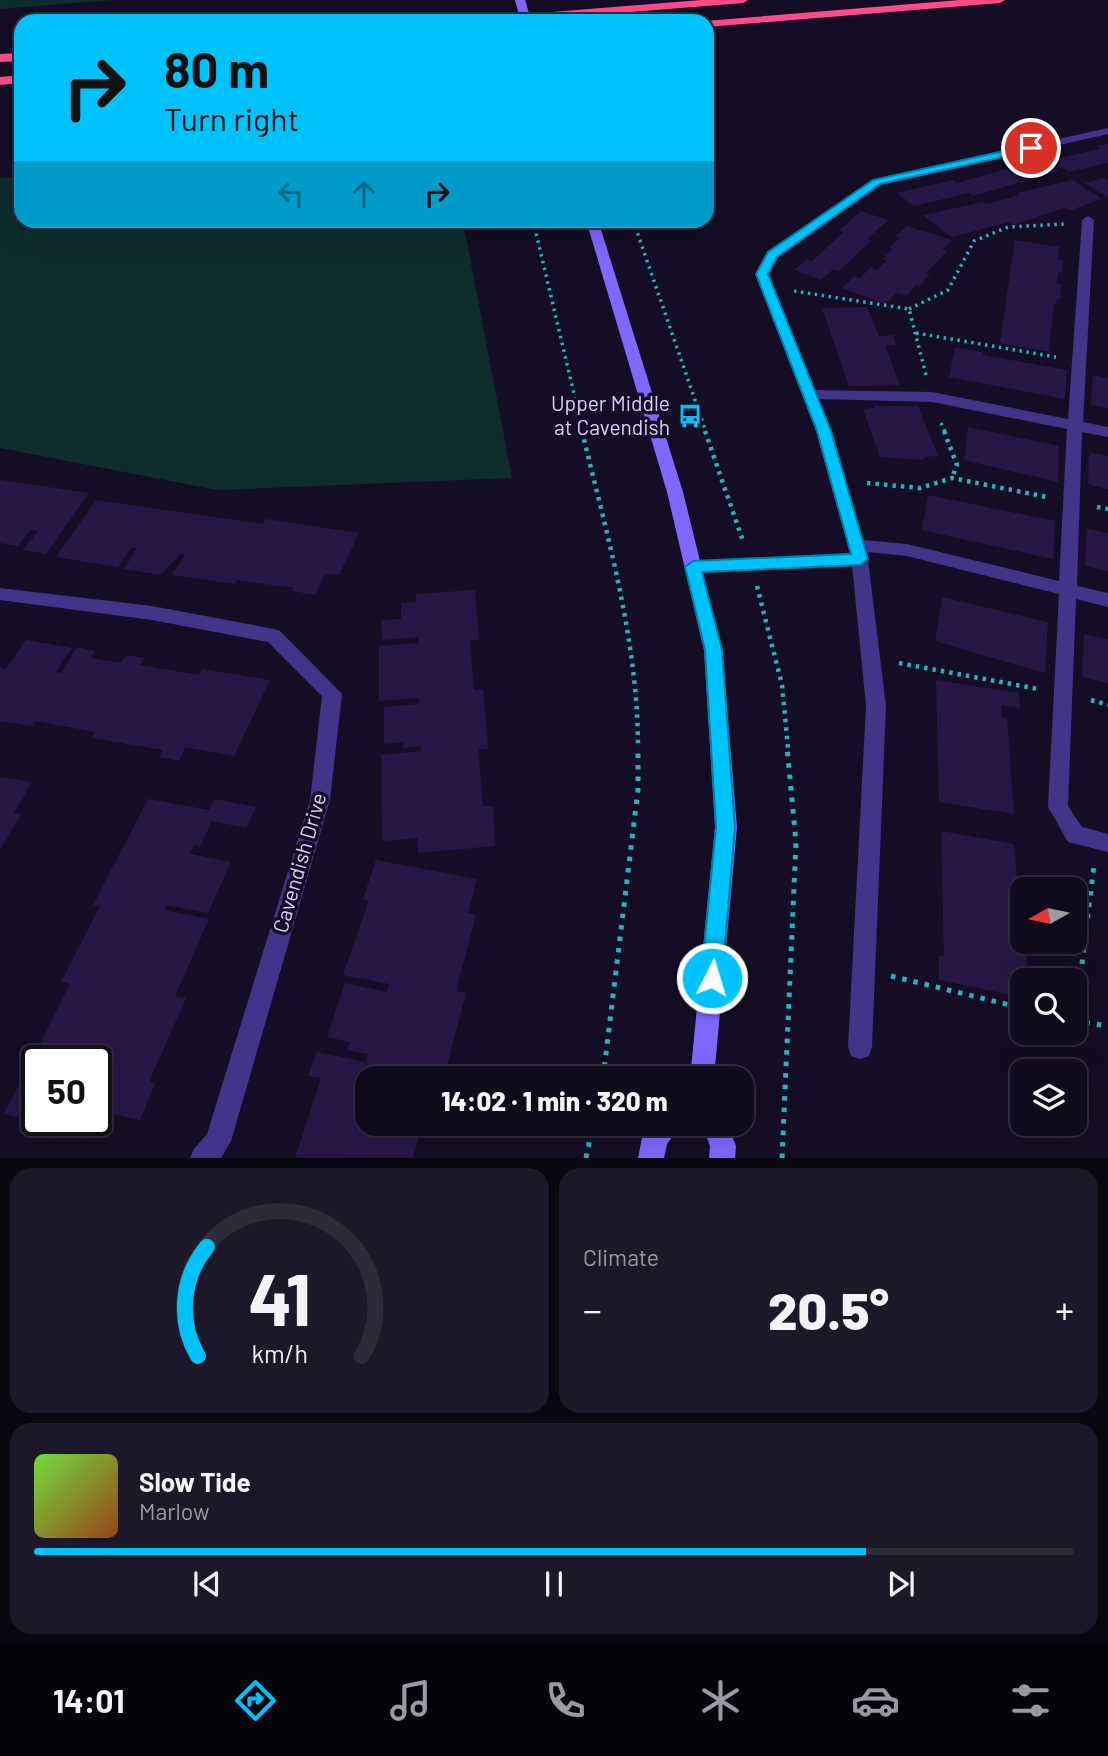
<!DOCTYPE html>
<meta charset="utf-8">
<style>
:root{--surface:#0f0a1c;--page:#1d1829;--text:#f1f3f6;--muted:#9b9aa3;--line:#2f2b3b;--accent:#00c2fb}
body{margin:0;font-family:Barlow,sans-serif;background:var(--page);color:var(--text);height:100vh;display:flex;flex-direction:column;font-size:26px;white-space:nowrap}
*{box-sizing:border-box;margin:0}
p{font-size:23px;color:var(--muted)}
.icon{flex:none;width:38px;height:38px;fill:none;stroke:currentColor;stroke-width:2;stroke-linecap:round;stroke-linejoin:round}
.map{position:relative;height:1158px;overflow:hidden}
.details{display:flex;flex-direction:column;gap:10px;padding:10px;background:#08060f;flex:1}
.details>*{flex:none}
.top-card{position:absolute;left:14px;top:14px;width:700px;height:214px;border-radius:21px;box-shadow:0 7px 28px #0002,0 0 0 2px var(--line);background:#00c2fb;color:#111;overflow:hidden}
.needle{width:46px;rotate:261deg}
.controls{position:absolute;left:1010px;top:877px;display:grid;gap:14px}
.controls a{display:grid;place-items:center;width:77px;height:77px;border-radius:14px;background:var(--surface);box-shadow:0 7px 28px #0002,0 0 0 2px var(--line);font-size:35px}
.speed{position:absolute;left:21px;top:1045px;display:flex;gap:14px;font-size:35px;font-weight:700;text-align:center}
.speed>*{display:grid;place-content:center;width:91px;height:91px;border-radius:50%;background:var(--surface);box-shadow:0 7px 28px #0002,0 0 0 2px var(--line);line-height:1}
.speed .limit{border:4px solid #111;border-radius:10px;background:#fff;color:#111}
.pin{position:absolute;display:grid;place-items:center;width:60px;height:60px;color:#fff;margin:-30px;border:4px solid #fff;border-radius:50%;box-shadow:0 2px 7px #0007}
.me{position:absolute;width:77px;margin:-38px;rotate:5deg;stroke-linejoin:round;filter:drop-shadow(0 0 5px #0008)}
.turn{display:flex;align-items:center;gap:24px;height:147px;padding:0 35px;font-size:32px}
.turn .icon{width:91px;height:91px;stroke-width:2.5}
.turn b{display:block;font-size:49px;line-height:60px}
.lanes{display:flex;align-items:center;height:66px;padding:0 35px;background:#0003;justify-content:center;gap:35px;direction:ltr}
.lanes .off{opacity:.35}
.big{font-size:52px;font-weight:800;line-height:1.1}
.details .card{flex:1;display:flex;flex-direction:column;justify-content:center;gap:10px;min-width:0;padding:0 24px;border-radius:21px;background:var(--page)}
.details .dial{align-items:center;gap:0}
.dial svg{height:182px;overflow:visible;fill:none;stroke:var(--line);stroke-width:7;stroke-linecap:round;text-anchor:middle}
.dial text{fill:var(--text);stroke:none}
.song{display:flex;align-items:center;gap:21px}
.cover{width:84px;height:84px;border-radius:10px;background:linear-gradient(135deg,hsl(100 70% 55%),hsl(20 70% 35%))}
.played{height:7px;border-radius:4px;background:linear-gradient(90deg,var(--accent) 80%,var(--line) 80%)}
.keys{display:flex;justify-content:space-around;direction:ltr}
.heat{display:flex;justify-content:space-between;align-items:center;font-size:38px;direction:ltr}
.details .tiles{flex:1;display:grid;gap:10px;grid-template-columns:1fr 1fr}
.card:last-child{grid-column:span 2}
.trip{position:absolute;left:355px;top:1066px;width:399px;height:70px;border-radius:21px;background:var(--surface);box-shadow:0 7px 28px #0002,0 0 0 2px var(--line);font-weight:800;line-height:70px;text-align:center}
.tabs{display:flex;height:112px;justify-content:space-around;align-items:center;background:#06040b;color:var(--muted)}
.tabs .icon{width:49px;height:49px}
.tabs .selected{color:var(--accent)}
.tabs b{font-size:32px;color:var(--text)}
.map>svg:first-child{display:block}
.green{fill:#0f2c2f}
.building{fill:#271747}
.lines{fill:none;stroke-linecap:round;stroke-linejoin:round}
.path-far2{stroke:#25b4be;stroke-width:3.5;stroke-dasharray:2.5 4.5;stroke-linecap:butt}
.path-far1{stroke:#25b4be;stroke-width:4.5;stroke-dasharray:3.5 5;stroke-linecap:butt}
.path{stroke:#25b4be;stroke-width:5;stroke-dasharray:4.5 7;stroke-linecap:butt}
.lane{fill:#423488;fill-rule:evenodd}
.street{fill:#423488;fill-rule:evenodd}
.secondary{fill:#7f67ff;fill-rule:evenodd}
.highway{fill:#ff4b8a;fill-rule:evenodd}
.secondary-bridge{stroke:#7f67ff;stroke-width:10}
.route{fill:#00c2fb;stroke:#007ea3;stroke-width:2}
.labels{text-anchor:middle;stroke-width:7;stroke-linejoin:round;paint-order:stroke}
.poi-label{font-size:21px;fill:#dcd0ff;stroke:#140d25;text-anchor:end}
.street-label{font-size:21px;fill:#dcd0ff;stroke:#140d25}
</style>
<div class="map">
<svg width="1108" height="1158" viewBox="0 0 1108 1158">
<rect width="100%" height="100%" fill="#140d25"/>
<path class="green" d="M0,0h114l-114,9z
M21,176v44l442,1 49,257 -295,12 -217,-42v-270z"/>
<path class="building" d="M1108,144v19l-39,9 -18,-12 49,-11 -4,-3z
M1041,160l18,11 -86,25 -4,-3 -55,13 -17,-13 56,-13 3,3z
M1104,178l4,3v17l-23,-15z
M1072,180l30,19 -31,11 -7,-2 -51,17 -4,-3 -57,15 -29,-22 60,-13 3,2 34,-9 -3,-2z
M861,211l27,9 -21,19 5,1 -33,31 -6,-2 -12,11 -27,-10 13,-11 5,2 32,-29 -5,-2z
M907,226l45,14 -9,9 4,2 -21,22 4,1 -11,12 -3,-1 -9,10 -11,-2 -11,11 -43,-16 13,-12 5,2 11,-11 6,3 10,-10 -5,-1 11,-10 -4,-1 11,-10 -4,-2z
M1015,240l44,7 -1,12 5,1 -1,13 -3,-1 -3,11 5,1 -1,15 -3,-1 -1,6h-2l-5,48 -49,-9z
M867,307l12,29 14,-1 3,10h-11l15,40 -51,1 -27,-78z
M955,347l28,5v3l84,15 -2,29 -116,-22z
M1093,375l15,3v30l-17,-3z
M874,406h44l20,50 -15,1 1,3 -44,-3 -17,-48 12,-1z
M968,427l91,19 -1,36 -94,-22z
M1089,452l19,4v33l-20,-5z
M0,480l89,13 -43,61 -23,-4 15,-19 -8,-1 -12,16 -18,-3z
M928,495l127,26 -2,38 -131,-29z
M96,500l167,24 3,-5 93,14 -20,42 -14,-1 -10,21 -23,-4 2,-3 -57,-8 -2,4 -63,-9 13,-20 -5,-1 -19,21 -37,-6 13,-21 -6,-1 -13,20 -62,-10z
M1087,529l21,4v38l-23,-5z
M475,590l4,50 -9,1 4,49 9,-1 5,60h-10l5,57h10l2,40 -77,7v-15l-36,3 -1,-86 40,-4 -1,-5 -17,2 1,-6 -20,2v-37l35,-3v-6l-40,3v-55l40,-3v-6l-37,3 -1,-20 20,-1v-16l15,-1v-8z
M942,597l106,25 -3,51 -110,-32z
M1084,634l24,5v44l-26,-6z
M26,640l46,8 -17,24 6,1 16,-26 18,4 -4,7 30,5 5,-8 18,3 -4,7 59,10 3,-6 68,11 -36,76 -49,-9 -6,14 -20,-4 4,-7 -71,-12 4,-6 -61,-11 -3,5 -32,-5v-54l6,2z
M936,680l83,13 1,15 -19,-3 1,12 5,1 7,96 -75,-12z
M0,777l32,5 -18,31 7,1 -21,36z
M148,799l61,11 5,-11 42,8 -10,21 -34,-7 -12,25 -6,-1 -4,9 41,8 -23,51 -41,-8 -2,5 44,9 -34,77 11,2 -37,84 6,2 -15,36 -41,-9 -3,7v-58h-59v61l-33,-7 66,-130 -9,-2 39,-76 -7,-1z
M941,831l73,13 3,35 5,1v62h4l2,38h-6v17l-83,-17v-24l5,1z
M376,860l101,19 -9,34 8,2 -20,76 10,2 -22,85h-76v46h54l-9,34h-118l26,-80 -13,-2 9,-24 49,10 2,-8 -21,-4 3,-8 -23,-5 18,-54 42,9 2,-8 -46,-9 26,-75 -6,-1z
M37,1120h58l-5,13z"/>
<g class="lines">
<path class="path-far2" d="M533,220l50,212
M633,220l73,212
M794,291l115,18 17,66
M909,309l39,-19 26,-49 34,-14 56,-3
M916,333l140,24
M941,423l4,9"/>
<path class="path-far1" d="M582,431c25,105 56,209 56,317
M705,431l38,110
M944,431l13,34 -5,13
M867,483l53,5 32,-10 95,19
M1097,507l11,2
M757,586l25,99 6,63
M899,663l139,26
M1091,700l17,5"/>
<path class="path" d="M891,976l131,32
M1074,1021l34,5
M1075,1021l19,-156
M603,1078l35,-288v-43
M586,1158l7,-34
M782,1158l14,-316 -9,-95"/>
<path class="lane" d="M1108,128v6l-227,51 -104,72 -8,17 46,116 117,2 136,27 14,-199 6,-4 6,4 -11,202 25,5v10l-26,-5 -5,154 31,7v14l-32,-8 -8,207 14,21 26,7v18l-40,-10 -20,-35 11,-213 -152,-38 -40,-4 19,154 -14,341 -3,9 -9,3 -9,-3 -3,-9 18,-341 -14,-141 -159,8 -9,-6 9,-6 157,-8 -34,-122 -61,-157 12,-22 106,-72zM819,399l113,3 135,27 -8,152 -152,-37 -44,-4 -31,-109z"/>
<path class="street" d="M0,588l152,18 122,23 6,2 62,63 -12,106 -99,341 -10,17h-31l4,-9 13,-15 103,-334 12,-104 -54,-54 -116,-22 -152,-20z"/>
<path class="secondary" d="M586,220h12l85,272 39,158 15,177 -23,251h-24l25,-251 -11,-177 -37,-158z
M651,1124h30l-14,20 -3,14h-26l4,-20z
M702,1124h25l9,22 -1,12h-26l1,-12z"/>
<path class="highway" d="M701,0h47l-5,3 -224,18h-49l6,-3z
M960,0h45l-5,3 -293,24 -2,-6z
M21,53v8l-21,1v-8z
M21,75v8l-21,2v-8z"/>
<path class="secondary-bridge" d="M520,0l6,21"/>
</g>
<path class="route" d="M1031,145l5,3 -1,2 -155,34 -103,73 -9,17 63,157 37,128 -8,6 -158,7 20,78 13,177 -13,151 -3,7 -7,3 -8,-3 -3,-7 15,-151 -11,-177 -20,-83 8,-6 158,-7 -34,-123 -61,-157 12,-22 105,-72z"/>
<defs>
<g id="bus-bare" transform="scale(1.89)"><path d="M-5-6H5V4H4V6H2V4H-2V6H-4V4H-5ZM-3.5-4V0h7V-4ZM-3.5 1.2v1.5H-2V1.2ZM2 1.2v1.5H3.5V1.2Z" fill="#00c2fb" stroke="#140d25" stroke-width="2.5" paint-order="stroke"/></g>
</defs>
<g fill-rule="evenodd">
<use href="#bus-bare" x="690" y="416"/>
</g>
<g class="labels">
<g class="poi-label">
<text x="670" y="411">Upper Middle<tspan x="670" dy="24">at Cavendish</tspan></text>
</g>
<g class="street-label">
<text transform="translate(300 863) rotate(-74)" y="7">Cavendish Drive</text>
</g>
</g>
</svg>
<div class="controls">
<a><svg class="needle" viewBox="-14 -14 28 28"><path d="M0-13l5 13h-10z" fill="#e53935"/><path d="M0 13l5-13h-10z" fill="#9b9aa3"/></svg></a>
<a><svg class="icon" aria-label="search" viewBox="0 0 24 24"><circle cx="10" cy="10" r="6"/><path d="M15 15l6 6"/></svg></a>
<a><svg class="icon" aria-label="layers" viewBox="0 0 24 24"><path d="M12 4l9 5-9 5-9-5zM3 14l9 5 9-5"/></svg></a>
</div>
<div class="speed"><div class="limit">50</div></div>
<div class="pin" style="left:1031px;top:148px;background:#d93025"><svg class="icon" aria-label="arrive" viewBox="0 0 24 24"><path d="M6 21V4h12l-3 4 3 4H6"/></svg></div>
<svg class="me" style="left:712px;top:978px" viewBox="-20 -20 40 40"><circle r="17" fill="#00c2fb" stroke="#fff" stroke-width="3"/><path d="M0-11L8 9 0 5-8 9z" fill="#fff"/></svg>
<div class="trip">14:02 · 1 min · 320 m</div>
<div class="top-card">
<div class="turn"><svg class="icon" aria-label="right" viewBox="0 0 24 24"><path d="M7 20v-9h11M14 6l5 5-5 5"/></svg><div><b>80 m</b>Turn right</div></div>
<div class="lanes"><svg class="icon off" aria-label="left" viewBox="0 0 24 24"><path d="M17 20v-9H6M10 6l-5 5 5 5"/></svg><svg class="icon off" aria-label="ahead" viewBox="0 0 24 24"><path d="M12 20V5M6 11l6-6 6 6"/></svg><svg class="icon" aria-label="right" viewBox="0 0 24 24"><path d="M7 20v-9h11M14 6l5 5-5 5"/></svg></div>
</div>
</div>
<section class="details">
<div class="tiles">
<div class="card dial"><svg viewBox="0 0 100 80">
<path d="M14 69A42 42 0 1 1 86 69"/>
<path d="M14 69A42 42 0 0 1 18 21" stroke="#00c2fb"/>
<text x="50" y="56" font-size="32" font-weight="700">41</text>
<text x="50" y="72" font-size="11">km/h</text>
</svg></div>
<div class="card"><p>Climate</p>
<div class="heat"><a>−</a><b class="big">20.5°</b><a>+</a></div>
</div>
<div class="card">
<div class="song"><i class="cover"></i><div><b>Slow Tide</b><p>Marlow</p></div></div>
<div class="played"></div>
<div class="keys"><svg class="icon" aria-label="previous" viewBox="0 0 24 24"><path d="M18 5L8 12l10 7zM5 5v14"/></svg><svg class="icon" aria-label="pause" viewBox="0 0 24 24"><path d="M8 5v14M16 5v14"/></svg><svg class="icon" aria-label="next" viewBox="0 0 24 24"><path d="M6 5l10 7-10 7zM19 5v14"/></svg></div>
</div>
</div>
</section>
<nav class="tabs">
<b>14:01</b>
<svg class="icon selected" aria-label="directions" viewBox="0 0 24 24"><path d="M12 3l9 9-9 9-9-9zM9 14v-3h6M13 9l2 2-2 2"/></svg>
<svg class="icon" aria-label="music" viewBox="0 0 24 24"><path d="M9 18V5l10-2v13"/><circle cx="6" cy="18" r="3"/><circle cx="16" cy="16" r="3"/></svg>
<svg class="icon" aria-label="phone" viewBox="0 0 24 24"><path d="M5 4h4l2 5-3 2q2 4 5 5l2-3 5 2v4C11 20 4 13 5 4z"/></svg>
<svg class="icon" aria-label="climate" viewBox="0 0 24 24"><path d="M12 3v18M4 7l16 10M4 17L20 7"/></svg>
<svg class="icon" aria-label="car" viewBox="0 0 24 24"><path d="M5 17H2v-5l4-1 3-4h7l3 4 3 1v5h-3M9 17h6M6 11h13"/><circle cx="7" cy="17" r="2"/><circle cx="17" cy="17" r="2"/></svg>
<svg class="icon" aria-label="filters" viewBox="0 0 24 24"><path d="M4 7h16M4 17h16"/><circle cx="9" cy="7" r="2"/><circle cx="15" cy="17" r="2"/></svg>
</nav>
